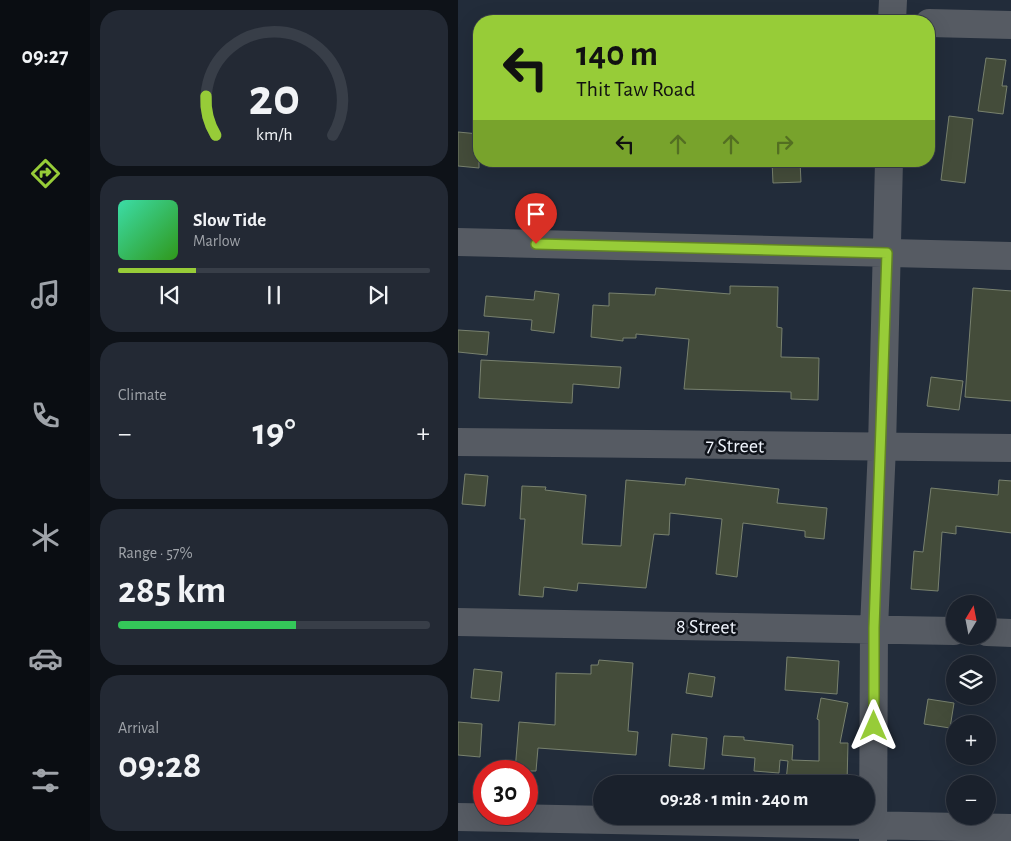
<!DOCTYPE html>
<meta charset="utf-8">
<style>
:root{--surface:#1a212c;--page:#232934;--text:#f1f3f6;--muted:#9fa3a9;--line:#383e48;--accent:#97cc38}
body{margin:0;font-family:"Alegreya Sans",sans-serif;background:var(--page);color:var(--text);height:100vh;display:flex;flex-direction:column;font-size:19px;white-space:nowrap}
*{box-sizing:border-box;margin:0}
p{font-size:16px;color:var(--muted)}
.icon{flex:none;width:28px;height:28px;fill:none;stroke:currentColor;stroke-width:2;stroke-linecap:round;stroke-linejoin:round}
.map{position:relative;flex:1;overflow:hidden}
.panel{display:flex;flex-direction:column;gap:10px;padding:10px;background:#0e1218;width:368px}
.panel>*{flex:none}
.guide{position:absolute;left:15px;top:15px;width:462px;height:152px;border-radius:20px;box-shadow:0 5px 20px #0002,0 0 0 1px var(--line);background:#97cc38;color:#111;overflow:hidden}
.needle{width:32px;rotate:10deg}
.tools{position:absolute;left:488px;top:595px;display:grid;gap:10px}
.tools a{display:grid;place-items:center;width:50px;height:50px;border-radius:50%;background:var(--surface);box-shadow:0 5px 20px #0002,0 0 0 1px var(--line);font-size:25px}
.speed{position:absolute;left:15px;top:760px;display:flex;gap:10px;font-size:25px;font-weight:700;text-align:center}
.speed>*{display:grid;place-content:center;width:65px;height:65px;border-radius:50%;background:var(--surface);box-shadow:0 5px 20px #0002,0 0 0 1px var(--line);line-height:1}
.speed .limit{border:8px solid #d22;background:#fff;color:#111}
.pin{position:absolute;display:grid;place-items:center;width:42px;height:42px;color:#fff;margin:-51px -21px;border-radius:50% 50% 50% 0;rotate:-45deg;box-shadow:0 0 5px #0007}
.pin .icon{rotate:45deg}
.me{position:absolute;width:55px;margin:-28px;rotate:0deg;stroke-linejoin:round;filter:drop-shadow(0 0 4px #0008)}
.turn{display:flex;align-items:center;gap:18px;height:105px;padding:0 20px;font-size:22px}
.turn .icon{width:65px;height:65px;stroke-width:2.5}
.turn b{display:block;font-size:35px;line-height:42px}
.lanes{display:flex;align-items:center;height:48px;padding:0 20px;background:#0003;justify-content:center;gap:25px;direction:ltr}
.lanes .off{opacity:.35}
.big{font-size:38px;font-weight:700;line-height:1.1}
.panel .widget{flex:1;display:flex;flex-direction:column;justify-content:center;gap:8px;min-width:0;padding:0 18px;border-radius:20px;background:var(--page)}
.panel .dial{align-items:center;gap:0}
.dial svg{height:130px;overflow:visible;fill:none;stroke:var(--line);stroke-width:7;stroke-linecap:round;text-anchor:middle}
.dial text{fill:var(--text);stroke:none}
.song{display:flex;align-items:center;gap:15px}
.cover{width:60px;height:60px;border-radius:8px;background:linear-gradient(135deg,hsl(160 70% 55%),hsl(110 70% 35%))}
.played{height:5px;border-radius:2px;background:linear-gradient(90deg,var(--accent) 25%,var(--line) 25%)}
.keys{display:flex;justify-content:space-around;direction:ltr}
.heat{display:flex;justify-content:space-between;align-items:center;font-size:28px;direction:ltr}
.charge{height:8px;border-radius:4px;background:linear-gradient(90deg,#34c759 57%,var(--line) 0)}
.trip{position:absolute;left:135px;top:775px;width:282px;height:50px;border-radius:25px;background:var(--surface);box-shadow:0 5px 20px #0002,0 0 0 1px var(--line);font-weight:700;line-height:50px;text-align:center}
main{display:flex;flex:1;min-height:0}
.tabs{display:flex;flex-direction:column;width:90px;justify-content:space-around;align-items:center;background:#0a0d12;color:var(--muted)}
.tabs .icon{width:35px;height:35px}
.tabs .on{color:var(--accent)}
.tabs b{font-size:22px;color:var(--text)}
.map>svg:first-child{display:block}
.building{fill:#444c3a;stroke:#78816e}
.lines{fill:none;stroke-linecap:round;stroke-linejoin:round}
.minor{stroke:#565b63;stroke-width:28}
.route-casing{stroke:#628524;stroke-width:12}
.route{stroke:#97cc38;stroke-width:9}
.labels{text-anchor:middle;stroke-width:5;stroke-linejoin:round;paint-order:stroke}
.street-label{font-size:20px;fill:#f0f5fd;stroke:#10141b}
</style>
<main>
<nav class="tabs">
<b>09:27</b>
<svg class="icon on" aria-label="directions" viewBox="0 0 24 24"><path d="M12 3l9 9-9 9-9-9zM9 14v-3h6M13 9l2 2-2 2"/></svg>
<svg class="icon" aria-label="music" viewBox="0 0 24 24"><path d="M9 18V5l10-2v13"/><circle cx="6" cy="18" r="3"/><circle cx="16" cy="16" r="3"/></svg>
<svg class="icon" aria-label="phone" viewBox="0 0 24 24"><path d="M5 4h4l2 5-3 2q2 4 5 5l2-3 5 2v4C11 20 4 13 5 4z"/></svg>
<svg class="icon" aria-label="climate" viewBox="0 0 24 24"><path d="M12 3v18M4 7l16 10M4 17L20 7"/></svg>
<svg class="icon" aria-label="car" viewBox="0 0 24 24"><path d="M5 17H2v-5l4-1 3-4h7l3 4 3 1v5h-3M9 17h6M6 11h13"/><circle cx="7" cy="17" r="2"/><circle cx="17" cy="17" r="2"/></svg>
<svg class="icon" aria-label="filters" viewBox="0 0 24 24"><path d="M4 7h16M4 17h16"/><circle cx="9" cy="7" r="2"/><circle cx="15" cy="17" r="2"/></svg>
</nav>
<section class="panel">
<div class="widget dial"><svg viewBox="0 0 100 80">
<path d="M14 69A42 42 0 1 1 86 69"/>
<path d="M14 69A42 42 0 0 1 8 45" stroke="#97cc38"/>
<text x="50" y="56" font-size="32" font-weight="700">20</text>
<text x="50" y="72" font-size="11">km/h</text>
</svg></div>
<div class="widget">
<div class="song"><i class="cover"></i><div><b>Slow Tide</b><p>Marlow</p></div></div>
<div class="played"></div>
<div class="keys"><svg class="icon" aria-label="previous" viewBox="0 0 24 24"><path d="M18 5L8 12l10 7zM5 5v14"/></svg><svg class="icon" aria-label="pause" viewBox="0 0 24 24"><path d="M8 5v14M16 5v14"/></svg><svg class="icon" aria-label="next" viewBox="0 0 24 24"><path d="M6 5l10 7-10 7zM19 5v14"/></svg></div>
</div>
<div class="widget"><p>Climate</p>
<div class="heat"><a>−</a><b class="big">19°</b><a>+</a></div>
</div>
<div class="widget"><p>Range · 57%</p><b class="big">285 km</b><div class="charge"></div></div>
<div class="widget"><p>Arrival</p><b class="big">09:28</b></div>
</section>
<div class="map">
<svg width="554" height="841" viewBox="0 0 554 841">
<rect width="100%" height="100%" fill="#222c3a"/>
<path class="building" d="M528,58l20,2 -4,26h5l-4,28 -25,-3z
M491,116l24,3 -8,64 -24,-3z
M0,132l21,2v34l-21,-2z
M314,161h28l1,21 -28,1z
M272,286l48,1 -1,40 5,1 -1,29 38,1 -1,42 -27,-1v-7l-107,-3 5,-50 -53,-5v4h-13v3l-32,-4 2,-32 16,1v-13l46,2 1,-7 74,6z
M515,288l39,3v110l-47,-4z
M77,291l24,3 -5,39 -23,-3 1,-10 -48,-4 2,-20 48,4z
M0,330l31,2 -2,23 -29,-3z
M23,360l140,7 -2,21 -46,-4 -1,19 -93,-5z
M473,377l32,4 -4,29 -32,-4z
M7,474l23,2 -3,30 -23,-2z
M228,478l93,11 -2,14 50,5 -3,31 -19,-2v-6l-62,-8 -6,54 -21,-3 6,-55 -52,-6 -1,22 -15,-1 -8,54 -68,-5 -1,8 -33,-4 -1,10 -24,-2 6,-76h-5l2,-33 24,1 -1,3 41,5 -4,49 39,2 5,-66 59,5z
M541,480l13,1v52l-56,-7v8l-14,-2 -4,59 -27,-2 3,-38 9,1 8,-64 67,7z
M329,657l52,4 -2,33 -52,-4z
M141,660l34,3 -5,68 10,1 -2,23 -98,-7 -2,23h-21l4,-49 36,3 1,-52 35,1v-9h7z
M16,669l28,3 -3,29 -28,-3z
M231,673l26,4 -3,20 -26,-4z
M363,698l27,5 -8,40h8l-1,41 -61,-3 2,-20 -8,-1 -1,13 -25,-2 1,-13 -33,-3 2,-19 20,1v3l49,5 -1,15 27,1v-41l-2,-1z
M470,699l26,4 -4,25 -26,-4z
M0,722l24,2 -2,33 -22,-2z
M214,734l35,4 -3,31 -35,-3z"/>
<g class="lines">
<path class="minor" d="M434,21l1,-21
M471,23l83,2
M0,242l554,14
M0,442l554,6
M0,622l496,9
M529,632l25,1
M0,817l554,11
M415,841l1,-213 8,-181 7,-286"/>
</g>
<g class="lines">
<g class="route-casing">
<path id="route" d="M78,244l351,9 -13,375v98"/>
</g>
<use href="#route" class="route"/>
</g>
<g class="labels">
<g class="street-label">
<text transform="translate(277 445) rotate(1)" y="7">7 Street</text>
<text transform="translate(248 626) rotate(1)" y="7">8 Street</text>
</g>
</g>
</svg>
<div class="tools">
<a><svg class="needle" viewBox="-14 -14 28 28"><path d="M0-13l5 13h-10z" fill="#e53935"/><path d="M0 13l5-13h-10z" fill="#9fa3a9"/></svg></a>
<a><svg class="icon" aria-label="layers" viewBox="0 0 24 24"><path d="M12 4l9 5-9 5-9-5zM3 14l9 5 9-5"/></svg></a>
<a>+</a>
<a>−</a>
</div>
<div class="speed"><div class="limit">30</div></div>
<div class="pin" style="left:78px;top:244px;background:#d93025"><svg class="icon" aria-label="arrive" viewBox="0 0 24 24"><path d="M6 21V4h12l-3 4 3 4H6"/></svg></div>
<svg class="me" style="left:416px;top:726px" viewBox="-20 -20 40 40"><path d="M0-17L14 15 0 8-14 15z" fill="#97cc38" stroke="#fff" stroke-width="4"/></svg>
<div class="trip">09:28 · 1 min · 240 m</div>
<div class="guide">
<div class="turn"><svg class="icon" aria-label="left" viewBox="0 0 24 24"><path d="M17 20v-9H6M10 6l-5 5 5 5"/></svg><div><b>140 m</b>Thit Taw Road</div></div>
<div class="lanes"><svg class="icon" aria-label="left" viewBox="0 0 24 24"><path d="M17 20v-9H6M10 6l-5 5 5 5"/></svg><svg class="icon off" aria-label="ahead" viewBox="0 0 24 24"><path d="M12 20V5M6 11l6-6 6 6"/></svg><svg class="icon off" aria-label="ahead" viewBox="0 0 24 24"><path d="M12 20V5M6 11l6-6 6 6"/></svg><svg class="icon off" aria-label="right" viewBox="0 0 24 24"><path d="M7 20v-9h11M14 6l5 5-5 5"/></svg></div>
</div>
</div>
</main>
